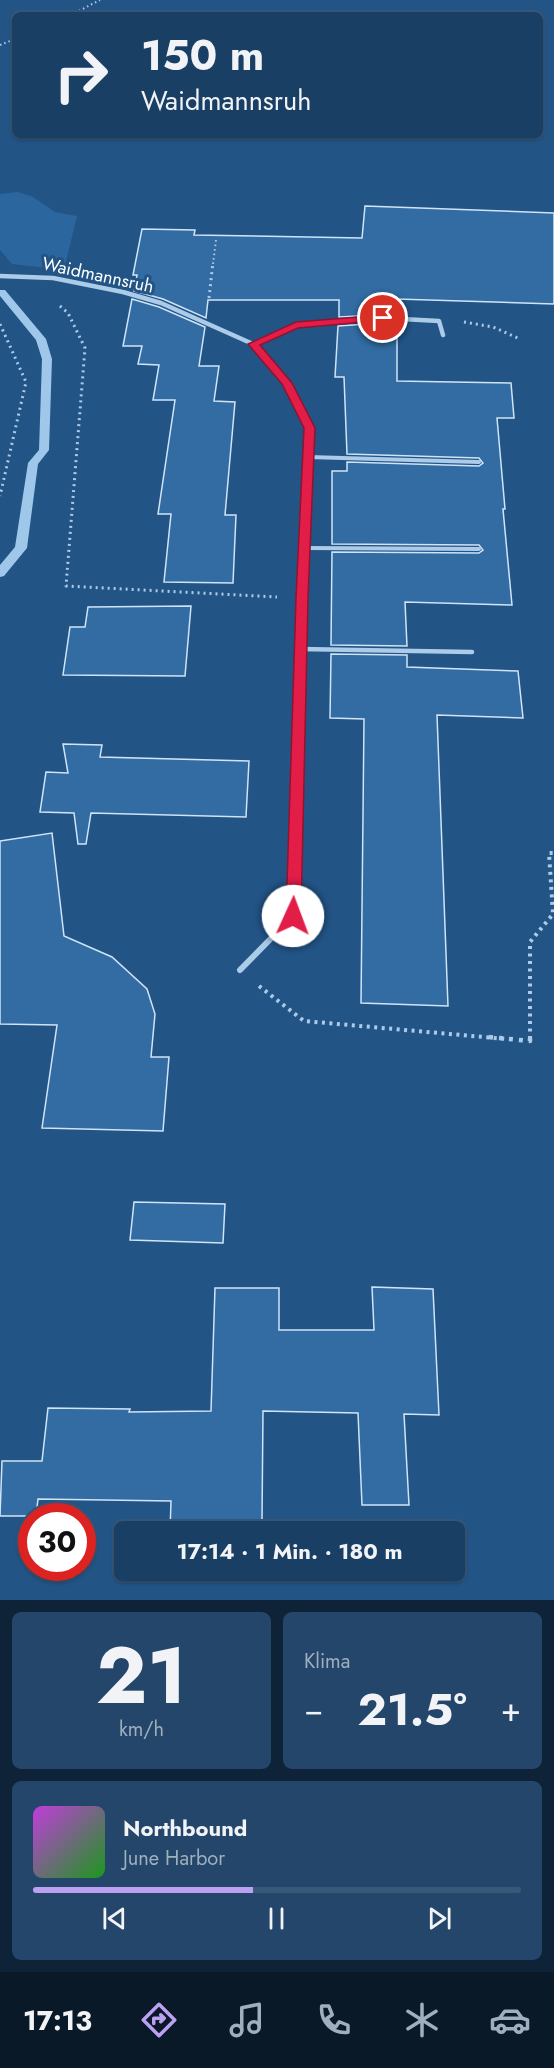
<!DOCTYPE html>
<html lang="de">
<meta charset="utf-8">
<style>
:root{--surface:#1a3f64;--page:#23466a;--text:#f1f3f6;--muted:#9fafbf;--line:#385878;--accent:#bca0f2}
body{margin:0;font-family:Jost,sans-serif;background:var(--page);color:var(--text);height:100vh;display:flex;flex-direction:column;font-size:22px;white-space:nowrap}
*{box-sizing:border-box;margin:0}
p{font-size:20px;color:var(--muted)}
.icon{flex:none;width:33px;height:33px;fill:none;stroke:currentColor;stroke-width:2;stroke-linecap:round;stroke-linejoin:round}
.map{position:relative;height:1600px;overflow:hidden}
.panel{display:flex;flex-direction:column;gap:12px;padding:12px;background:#0e2337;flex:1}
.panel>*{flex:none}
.top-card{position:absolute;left:12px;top:12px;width:531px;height:126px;border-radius:9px;box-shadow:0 2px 4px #0004,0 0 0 2px var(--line);background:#1a3f64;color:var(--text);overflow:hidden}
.speed{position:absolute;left:18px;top:1503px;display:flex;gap:12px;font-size:30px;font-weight:700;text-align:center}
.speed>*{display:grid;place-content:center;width:78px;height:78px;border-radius:50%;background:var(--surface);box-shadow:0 2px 4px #0004,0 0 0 2px var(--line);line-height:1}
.speed .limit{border:9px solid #d22;background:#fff;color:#111}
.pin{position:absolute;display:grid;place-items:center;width:51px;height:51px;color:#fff;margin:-26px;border:3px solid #fff;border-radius:50%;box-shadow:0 2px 6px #0007}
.me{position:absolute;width:66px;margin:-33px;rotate:2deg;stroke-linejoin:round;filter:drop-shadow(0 0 4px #0008)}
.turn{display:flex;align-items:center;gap:21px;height:126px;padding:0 30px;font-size:27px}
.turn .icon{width:78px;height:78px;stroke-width:2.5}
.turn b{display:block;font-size:42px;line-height:51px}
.big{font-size:45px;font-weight:700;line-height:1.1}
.panel .widget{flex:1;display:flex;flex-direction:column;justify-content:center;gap:9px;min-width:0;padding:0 21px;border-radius:9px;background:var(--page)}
.panel .dial{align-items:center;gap:0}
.dial b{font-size:78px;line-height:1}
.song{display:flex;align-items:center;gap:18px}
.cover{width:72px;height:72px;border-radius:9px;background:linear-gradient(135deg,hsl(290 70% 55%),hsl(120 70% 35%))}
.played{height:6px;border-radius:3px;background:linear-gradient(90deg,var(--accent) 45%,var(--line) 45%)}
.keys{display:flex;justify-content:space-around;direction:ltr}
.heat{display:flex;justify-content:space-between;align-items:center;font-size:33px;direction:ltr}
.panel .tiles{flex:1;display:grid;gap:12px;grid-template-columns:1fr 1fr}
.widget:last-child{grid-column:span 2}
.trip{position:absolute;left:114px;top:1521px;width:351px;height:60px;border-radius:9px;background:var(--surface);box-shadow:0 2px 4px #0004,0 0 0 2px var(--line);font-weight:700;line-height:60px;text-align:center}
.tab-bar{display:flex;height:96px;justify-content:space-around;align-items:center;background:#0a1928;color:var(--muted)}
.tab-bar .icon{width:42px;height:42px}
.tab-bar .current{color:var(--accent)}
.tab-bar b{font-size:27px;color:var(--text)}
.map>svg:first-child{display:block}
.green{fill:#2c669e}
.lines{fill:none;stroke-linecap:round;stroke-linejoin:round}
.stream{fill:#9fc7ea;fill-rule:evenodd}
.building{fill:#326ca3;stroke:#d0e4f7;stroke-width:1.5}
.path-far3{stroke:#accbe9;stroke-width:2;stroke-dasharray:1.5 3;stroke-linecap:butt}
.path-far2{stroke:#accbe9;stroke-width:3;stroke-dasharray:2 4;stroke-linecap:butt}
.path-far1{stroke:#accbe9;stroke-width:4;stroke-dasharray:3 4.5;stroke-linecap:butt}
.path{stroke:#accbe9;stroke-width:4.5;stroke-dasharray:4 6;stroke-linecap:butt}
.service-far1{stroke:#accbe9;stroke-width:4}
.service{stroke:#accbe9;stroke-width:4.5}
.minor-far1{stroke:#accbe9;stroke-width:4.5}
.minor{stroke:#accbe9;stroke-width:6}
.route{fill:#e11d48;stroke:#92132f;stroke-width:1.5}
.labels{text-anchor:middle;stroke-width:6;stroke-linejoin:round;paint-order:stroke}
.far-street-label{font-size:18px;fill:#fff;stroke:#225486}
</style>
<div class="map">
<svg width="554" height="1600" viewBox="0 0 554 1600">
<rect width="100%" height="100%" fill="#225486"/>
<path class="green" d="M18,192l15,5 22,15 22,4 -13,54 -52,-6 -12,-14v-56z"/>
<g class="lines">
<path class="stream" d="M0,290h5l41,49 6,20 -3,91 -11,14 -11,84 -23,28 -4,1v-12l15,-18 13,-84 11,-13 3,-91 -6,-19 -36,-44z"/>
</g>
<path class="building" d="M365,206l189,7v91l-157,-5v15l-58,3v-17h-131l-2,18 -43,-19 -29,-8 3,-16h-4l9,-46 53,1 -1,5 168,3z
M132,299l27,8 46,20 -6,39h20l-5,35 21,1 -10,113h11l-3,68 -69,-1 7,-68h-13l17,-114h-22l6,-35 -21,-1 4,-18h-19z
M383,323h14v58l114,2 3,35h-17l8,91h-2l9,96 -107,-3 2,44 -76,-1 1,-93 147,1 4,-3 -4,-5 -147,-1v-73h15v-9l132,4 4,-3 -4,-5 -132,-4 -3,-77h-9l3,-51z
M191,606l-6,70 -122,-1 7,-48h15l3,-20z
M331,654l76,1v12l111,4 5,47 -86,-3 11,291 -87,-3 3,-284 -34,-1z
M63,744l39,1 -2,12 149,4 -3,56 -155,-4 -5,31h-8l-4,-31 -34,-1 6,-40 22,1z
M52,833l12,103 48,21 35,32 8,25 -4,43h18l-6,74 -121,-3 15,-103 -57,-1v-183z
M134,1202l91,2 -2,39 -93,-3z
M372,1287l61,2 6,126 -35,-1 5,91h-47l-4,-92 -95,-2 -1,110h-42v11h-50l1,-31 -133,-2 -2,17h-36l2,-55h40l6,-53 82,1 -1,3 82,-1 4,-123h64v42h95z"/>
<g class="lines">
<path class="path-far3" d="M71,15l29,-15
M0,45l15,-6
M213,264l3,-24"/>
<path class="path-far2" d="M209,298l4,-36
M60,306l8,7 17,35 -19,238 211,11
M464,322l29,5 27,12
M0,324l26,58 -26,114"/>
<path class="path-far1" d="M259,986l45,35 202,18
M530,1039v-97l23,-28 -4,-61h5"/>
<path class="path" d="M489,1037l41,4v-4"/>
<path class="service-far1" d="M308,457l171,5
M304,548l175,1"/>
<path class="service" d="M300,649l172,3"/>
<path class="minor-far1" d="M0,276l53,2 70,14 38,11 92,41 34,39 23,45 -8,175
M253,344l43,-19 87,-7 56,3 4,14"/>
<path class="minor" d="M240,970l53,-54 9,-315"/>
</g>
<path class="route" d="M383,315l3,1v4l-88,8 -38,17 32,38 23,45 -7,170 -7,318 -3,4h-10l-2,-4 10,-318 8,-170 -22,-44 -34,-40 48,-22z"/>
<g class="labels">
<g class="far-street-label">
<text transform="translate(98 275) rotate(12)" y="6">Waidmannsruh</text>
</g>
</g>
</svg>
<div class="speed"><div class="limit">30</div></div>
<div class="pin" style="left:383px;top:318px;background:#d93025"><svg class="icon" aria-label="arrive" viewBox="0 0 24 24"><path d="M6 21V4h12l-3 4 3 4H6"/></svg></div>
<svg class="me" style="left:293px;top:916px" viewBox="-20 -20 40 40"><circle r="19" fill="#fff"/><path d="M0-13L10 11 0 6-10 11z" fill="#e11d48"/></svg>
<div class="trip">17:14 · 1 Min. · 180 m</div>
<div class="top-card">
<div class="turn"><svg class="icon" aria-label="right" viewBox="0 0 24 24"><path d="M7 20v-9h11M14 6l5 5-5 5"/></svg><div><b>150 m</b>Waidmannsruh</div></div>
</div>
</div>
<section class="panel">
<div class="tiles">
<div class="widget dial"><b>21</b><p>km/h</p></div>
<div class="widget"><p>Klima</p>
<div class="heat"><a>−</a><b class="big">21.5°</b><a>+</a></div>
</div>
<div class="widget">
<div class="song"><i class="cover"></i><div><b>Northbound</b><p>June Harbor</p></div></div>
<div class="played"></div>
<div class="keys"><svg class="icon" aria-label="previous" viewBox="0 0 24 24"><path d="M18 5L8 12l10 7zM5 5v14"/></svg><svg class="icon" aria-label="pause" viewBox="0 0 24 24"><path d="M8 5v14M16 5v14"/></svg><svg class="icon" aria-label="next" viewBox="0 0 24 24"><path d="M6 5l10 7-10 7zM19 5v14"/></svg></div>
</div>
</div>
</section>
<nav class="tab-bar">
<b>17:13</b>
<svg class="icon current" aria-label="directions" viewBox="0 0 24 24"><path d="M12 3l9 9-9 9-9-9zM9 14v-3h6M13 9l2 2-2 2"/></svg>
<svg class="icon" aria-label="music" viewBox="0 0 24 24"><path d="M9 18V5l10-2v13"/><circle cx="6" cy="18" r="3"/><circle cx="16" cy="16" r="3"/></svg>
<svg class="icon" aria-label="phone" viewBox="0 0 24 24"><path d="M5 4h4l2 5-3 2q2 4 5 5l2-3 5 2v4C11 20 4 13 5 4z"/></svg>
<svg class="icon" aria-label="climate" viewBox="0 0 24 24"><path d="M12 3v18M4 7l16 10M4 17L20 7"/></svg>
<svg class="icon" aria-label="car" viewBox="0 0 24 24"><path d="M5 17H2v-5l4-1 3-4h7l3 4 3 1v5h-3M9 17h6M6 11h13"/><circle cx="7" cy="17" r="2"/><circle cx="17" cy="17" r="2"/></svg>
</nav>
